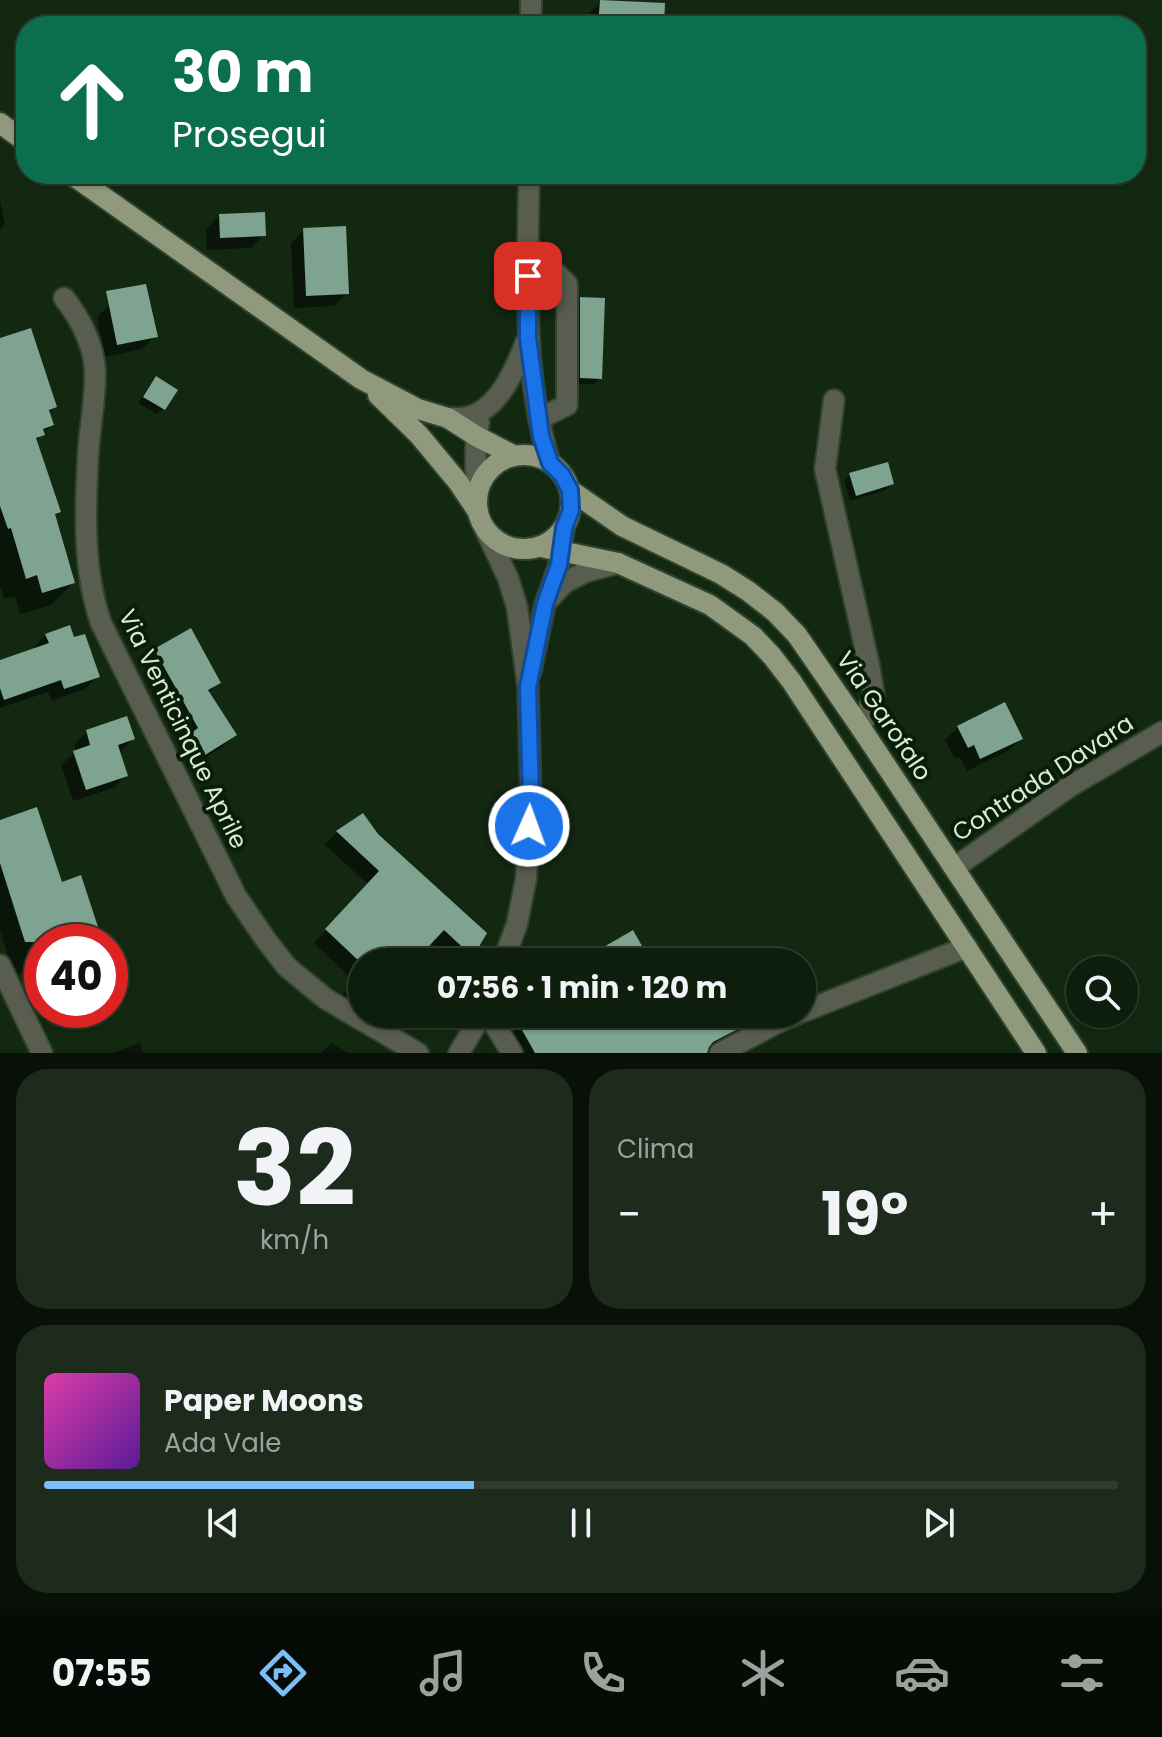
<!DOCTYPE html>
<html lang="it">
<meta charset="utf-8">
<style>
:root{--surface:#0e1e0d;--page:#1c2b1b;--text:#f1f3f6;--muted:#9ba29d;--line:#2e3c2e;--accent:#7bbef8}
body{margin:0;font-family:Poppins,sans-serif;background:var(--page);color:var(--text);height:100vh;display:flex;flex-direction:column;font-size:30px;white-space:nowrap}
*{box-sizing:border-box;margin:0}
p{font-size:26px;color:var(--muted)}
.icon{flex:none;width:44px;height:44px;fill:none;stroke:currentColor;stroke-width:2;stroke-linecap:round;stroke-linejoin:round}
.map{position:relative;height:1053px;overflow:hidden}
.drawer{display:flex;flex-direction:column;gap:16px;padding:16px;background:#081007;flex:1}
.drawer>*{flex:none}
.top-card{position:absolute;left:16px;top:16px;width:1130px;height:168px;border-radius:32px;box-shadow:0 2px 6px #0004,0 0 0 2px var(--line);background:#0b6e4f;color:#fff;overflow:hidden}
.buttons{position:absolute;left:1066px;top:956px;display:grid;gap:16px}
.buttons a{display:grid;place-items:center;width:72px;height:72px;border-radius:50%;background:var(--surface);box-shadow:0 2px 6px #0004,0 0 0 2px var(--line);font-size:40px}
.speed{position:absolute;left:24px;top:924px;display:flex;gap:16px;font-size:40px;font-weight:700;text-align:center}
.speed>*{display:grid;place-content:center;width:104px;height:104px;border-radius:50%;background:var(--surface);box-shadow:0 2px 6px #0004,0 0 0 2px var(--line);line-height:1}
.speed .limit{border:12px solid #d22;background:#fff;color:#111}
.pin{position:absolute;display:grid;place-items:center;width:68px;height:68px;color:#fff;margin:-34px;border-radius:16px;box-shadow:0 4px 12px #0006}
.me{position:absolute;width:88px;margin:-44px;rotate:2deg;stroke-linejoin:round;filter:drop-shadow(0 0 6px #0008)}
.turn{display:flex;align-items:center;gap:28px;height:168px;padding:0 24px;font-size:36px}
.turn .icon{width:104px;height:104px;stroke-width:2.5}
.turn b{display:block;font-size:56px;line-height:68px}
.big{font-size:60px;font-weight:700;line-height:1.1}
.drawer .widget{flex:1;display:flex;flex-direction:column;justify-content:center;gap:12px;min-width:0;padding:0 28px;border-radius:32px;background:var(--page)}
.drawer .dial{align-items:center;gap:0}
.dial b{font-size:104px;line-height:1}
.song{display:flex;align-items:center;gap:24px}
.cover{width:96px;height:96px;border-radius:12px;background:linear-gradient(135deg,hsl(320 70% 55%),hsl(270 70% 35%))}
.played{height:8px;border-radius:4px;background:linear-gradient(90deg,var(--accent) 40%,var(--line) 40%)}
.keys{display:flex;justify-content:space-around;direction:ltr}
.heat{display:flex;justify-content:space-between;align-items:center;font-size:44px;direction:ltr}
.drawer .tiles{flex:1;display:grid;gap:16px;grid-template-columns:1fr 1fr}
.widget:last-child{grid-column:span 2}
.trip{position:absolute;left:348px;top:948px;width:468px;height:80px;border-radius:40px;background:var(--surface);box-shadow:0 2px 6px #0004,0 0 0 2px var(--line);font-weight:700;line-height:80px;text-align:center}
.tab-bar{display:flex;height:128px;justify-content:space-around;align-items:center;background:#060c05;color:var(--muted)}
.tab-bar .icon{width:56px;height:56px}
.tab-bar .selected{color:var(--accent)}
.tab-bar b{font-size:36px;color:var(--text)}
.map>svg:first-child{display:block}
.shadow{fill:#0007}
.building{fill:#7ea390}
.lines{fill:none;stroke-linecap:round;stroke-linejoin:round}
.minor-casing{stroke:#2f432d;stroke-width:24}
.major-casing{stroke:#2f432d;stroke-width:24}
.minor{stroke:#595d4f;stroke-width:20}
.major{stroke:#90997c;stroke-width:20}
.route-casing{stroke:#114b97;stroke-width:20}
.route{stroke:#1a73e8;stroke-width:14}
.labels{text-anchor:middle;stroke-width:8;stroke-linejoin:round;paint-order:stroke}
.street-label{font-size:24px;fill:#dceada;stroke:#091e08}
</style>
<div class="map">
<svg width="1162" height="1053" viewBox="0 0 1162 1053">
<rect width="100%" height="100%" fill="#132811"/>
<path class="shadow" d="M601,2l61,24h-75l1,-11z
M0,200l5,24 -5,5z
M219,216l45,19 -13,13 -44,2 -1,-21z
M304,230l43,63 -13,13 -40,2 -3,-65z
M581,300l19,78 -6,6h-19v-79z
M110,304l45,32 -13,13 -37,8 -8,-40z
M0,340l55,67 -7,7 3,11 -16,17 24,70 -5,5 19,66 -22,22 -31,9 -5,-18 -11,3 -4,-13z
M156,379l7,30 -6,5 -19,-11 12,-19z
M850,475l42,9 -6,6 -36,11 -6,-20z
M46,635l27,5 25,36 -13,13 -33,12 -4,-9 -48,16v-46l34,-12 -1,-2z
M156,650l63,33 -11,10 26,42 -12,12 -30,19 -12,-19 6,-6 -43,-78z
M958,727l63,11 -13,13 -41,20 -7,-14 -5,2 -10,-19z
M87,732l46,7 -13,13 6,23 -13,13 -40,13 -12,-36 15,-13 -2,-7z
M362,816l15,20 107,98 -13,22 -6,6h-13l-22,-20 -19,20h-49v52h36l-19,20 -39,-37 15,-15 -41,-39 55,-58 -44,-40 12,-13z
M0,822l60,62 38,52 -6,6h-50v24l-28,9 -14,-44z
M531,1014h226l-14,13 -38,24v2h-192l-9,-17 14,-14z
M140,1043l3,10h-31z
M331,1043l17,10h-27z"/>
<path class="building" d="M600,0l65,3 -1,23h-66z
M265,212l1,24 -46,2 -1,-24z
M346,226l3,68 -43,2 -3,-68z
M146,284l12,53 -41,8 -11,-54z
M580,297l25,1 -3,81 -22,-1z
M31,328l26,79 -8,3 5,15 -11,4 2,6 -9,3 25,74 -6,2 20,69 -33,10 -5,-18 -11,4 -15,-51 -3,1 -8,-23v-168z
M156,376l22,14 -13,20 -22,-13z
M888,462l6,22 -38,12 -7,-23z
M70,625l4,12 11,-3 15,43 -36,12 -3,-9 -57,20 -4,-12v-28l49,-17 -4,-9z
M191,628l30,55 -13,7 29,45 -32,20 -14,-22 7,-5 -44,-79z
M1005,702l18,37 -43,20 -6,-14 -6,3 -11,-22z
M127,716l8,23 -17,6 10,31 -42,14 -13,-39 17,-6 -4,-15z
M37,807l25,75 19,-7 20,61 -18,6h-58l-25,-79v-43z
M363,813l15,21 109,99 -14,24 -29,-27 -30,32h-54l-35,-33 54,-58 -43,-40z
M633,930l18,32h-73z
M513,1014h74l7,13 21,-13h116l9,14 -27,14 -4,5 -2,6h-172z"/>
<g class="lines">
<g class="minor-casing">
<path id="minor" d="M531,26v-26
M529,174c-1,97 -8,196 21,289
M528,245l39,39v121l-28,14
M64,298c16,20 30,47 31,73 1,29 -6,58 -7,86 -3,55 -5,114 13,166l135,273 30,44 21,27 39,32 92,54
M834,400l-9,69 44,196 5,30 -13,33
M448,418c6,0 14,0 20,-1 32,-9 47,-48 58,-75
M478,493c-3,-24 -4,-47 1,-70
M485,529l23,49 9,29 11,80 3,112 -5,80 -9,45 -14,38
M550,598l14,-15 21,-11 33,-9
M531,671l14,-67 14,-39 5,-37
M954,868l115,-81 93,-55
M0,965l42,88
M802,1012l165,-65
M488,1014l24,39
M459,1053l23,-39
M720,1053l57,-30 20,-9"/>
</g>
<g class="major-casing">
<path id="major" d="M0,123l26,19
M71,174l290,205 57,30 30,9 28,18 39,20
M378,395l41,40 39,47 20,30
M477 502a47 47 0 1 1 94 0a47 47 0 1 1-94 0Z
M570,490l52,36 99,48 27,17 27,21 22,23 64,93 216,325
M541,547l77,16 92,42 43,31 19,20 20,26 244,371"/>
</g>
<use href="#minor" class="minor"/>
<use href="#major" class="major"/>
</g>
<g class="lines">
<g class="route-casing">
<path id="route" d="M528,276v62l13,98 9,27 12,12 8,15 1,20 -7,18 -5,37 -14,39 -17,83 3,112 -2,27"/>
</g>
<use href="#route" class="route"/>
</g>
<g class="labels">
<g class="street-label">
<text transform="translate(884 716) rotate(56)" y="8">Via Garofalo</text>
<text transform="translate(183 729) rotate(64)" y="8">Via Venticinque Aprile</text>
<text transform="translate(1043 778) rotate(-33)" y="8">Contrada Davara</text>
</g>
</g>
</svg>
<div class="buttons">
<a><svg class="icon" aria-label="search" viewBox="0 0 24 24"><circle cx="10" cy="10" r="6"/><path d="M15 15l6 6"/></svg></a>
</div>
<div class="speed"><div class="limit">40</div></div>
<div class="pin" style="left:528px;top:276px;background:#d93025"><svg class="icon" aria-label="arrive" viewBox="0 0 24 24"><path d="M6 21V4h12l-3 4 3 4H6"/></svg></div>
<svg class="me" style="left:529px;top:826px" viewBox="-20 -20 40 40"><circle r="17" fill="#1a73e8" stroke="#fff" stroke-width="3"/><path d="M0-11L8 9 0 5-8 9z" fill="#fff"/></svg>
<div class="trip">07:56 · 1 min · 120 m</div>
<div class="top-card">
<div class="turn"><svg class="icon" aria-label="ahead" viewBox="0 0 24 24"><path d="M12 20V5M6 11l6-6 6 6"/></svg><div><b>30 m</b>Prosegui</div></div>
</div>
</div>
<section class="drawer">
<div class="tiles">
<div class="widget dial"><b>32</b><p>km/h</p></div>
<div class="widget"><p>Clima</p>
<div class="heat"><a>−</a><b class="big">19°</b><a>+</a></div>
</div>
<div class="widget">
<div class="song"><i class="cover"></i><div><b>Paper Moons</b><p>Ada Vale</p></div></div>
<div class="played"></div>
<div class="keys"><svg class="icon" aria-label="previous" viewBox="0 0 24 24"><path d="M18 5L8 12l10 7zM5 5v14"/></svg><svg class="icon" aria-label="pause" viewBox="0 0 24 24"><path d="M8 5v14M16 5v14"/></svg><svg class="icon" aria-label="next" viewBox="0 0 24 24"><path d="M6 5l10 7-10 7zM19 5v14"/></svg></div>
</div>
</div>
</section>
<nav class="tab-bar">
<b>07:55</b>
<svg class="icon selected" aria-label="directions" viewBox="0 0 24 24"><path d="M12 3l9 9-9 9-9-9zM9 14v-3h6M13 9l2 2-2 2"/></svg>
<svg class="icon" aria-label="music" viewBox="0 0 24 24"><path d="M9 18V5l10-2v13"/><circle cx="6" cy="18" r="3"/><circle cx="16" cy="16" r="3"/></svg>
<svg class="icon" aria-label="phone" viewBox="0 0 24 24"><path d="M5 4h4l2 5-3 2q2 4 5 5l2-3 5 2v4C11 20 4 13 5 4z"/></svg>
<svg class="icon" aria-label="climate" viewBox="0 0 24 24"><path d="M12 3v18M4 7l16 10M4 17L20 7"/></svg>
<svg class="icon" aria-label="car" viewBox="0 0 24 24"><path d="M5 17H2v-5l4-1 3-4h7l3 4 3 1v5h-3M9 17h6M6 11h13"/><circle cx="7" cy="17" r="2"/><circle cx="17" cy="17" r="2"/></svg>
<svg class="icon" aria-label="filters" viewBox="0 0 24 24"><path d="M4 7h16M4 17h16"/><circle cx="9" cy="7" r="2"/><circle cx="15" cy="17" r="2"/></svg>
</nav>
